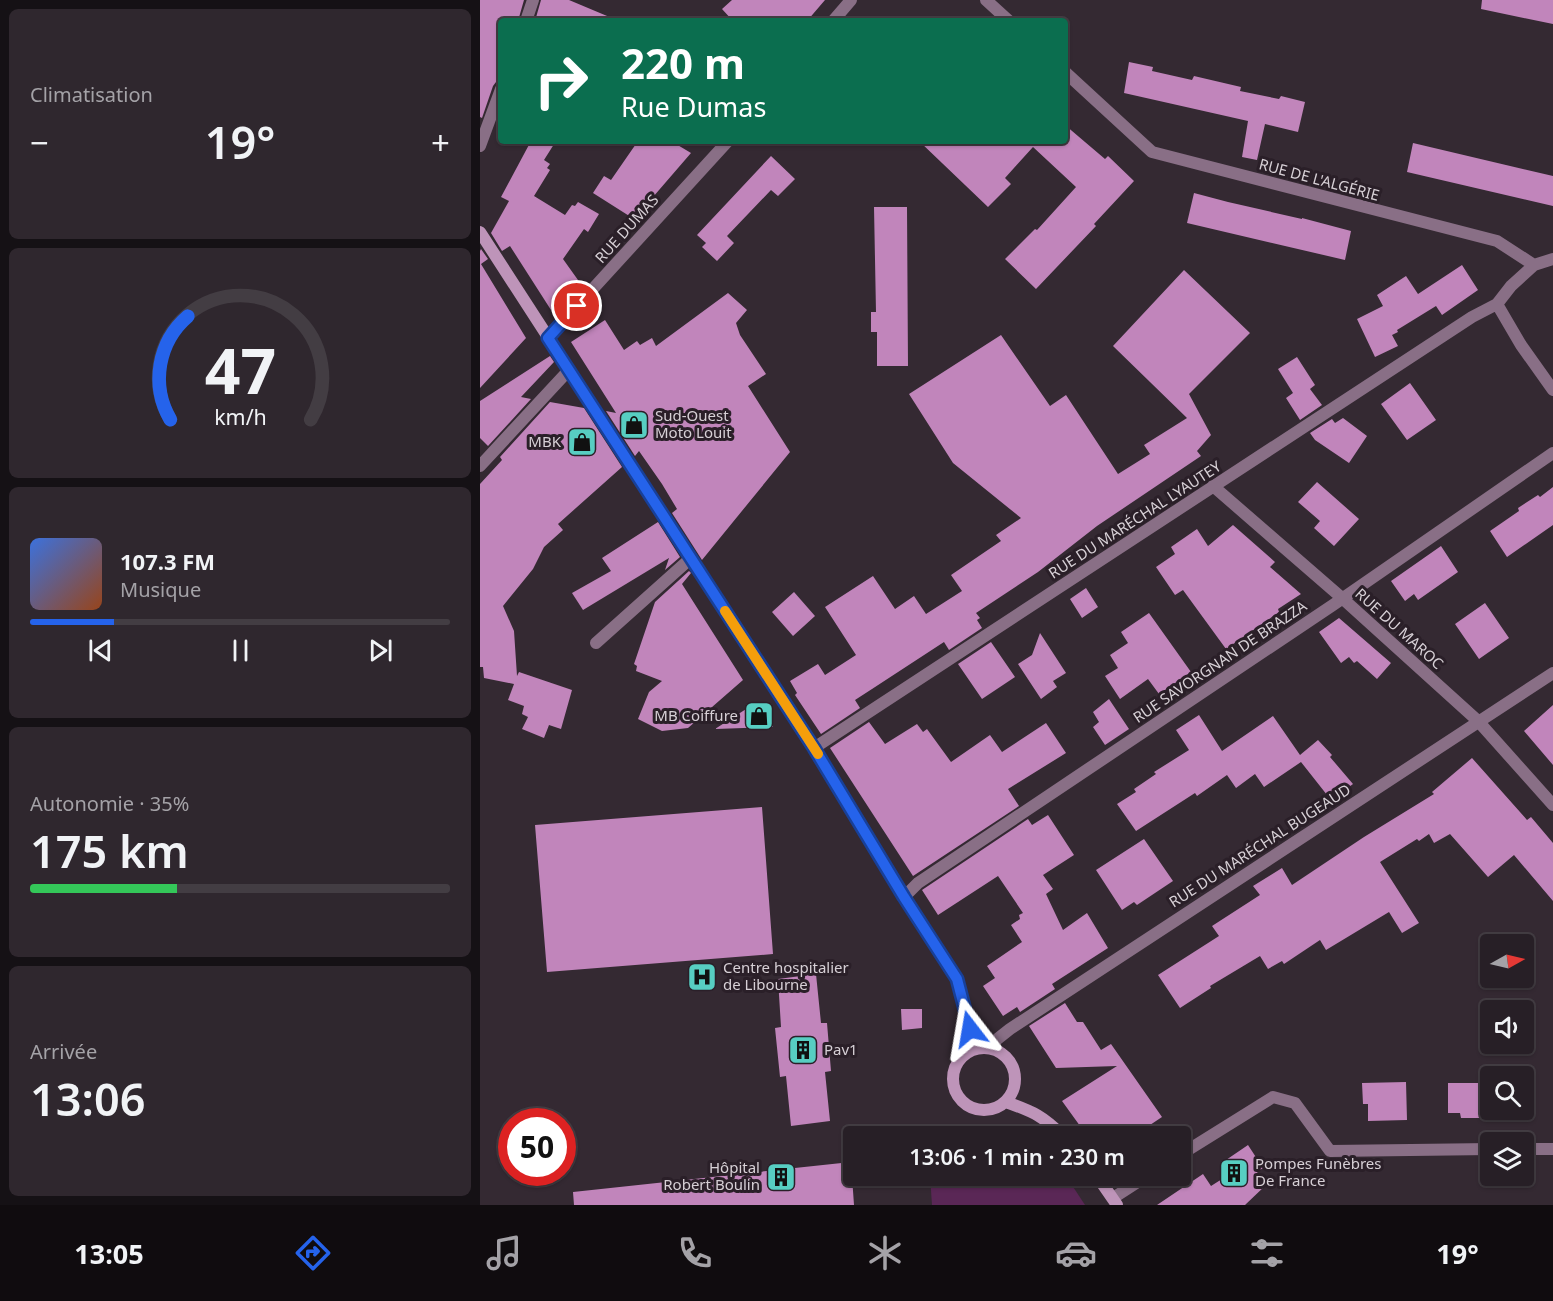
<!DOCTYPE html>
<html lang="fr">
<meta charset="utf-8">
<style>
:root{--surface:#271f26;--page:#2f272e;--text:#f1f3f6;--muted:#a4a2a7;--line:#433d43;--accent:#2563eb}
body{margin:0;font-family:"Noto Sans",sans-serif;background:var(--page);color:var(--text);height:100vh;display:flex;flex-direction:column;font-size:22px;white-space:nowrap}
*{box-sizing:border-box;margin:0}
p{font-size:20px;color:var(--muted)}
.icon{flex:none;width:33px;height:33px;fill:none;stroke:currentColor;stroke-width:2;stroke-linecap:round;stroke-linejoin:round}
.map{position:relative;flex:1;overflow:hidden}
.details{display:flex;flex-direction:column;gap:9px;padding:9px;background:#151115;width:480px}
.details>*{flex:none}
.guide{position:absolute;left:18px;top:18px;width:570px;height:126px;border-radius:6px;box-shadow:0 2px 4px #0004,0 0 0 2px var(--line);background:#0b6e4f;color:#fff;overflow:hidden}
.needle{width:39px;rotate:82deg}
.controls{position:absolute;left:1000px;top:934px;display:grid;gap:12px}
.controls a{display:grid;place-items:center;width:54px;height:54px;border-radius:6px;background:var(--surface);box-shadow:0 2px 4px #0004,0 0 0 2px var(--line);font-size:30px}
.speed{position:absolute;left:18px;top:1108px;display:flex;gap:12px;font-size:30px;font-weight:700;text-align:center}
.speed>*{display:grid;place-content:center;width:78px;height:78px;border-radius:50%;background:var(--surface);box-shadow:0 2px 4px #0004,0 0 0 2px var(--line);line-height:1}
.speed .limit{border:9px solid #d22;background:#fff;color:#111}
.pin{position:absolute;display:grid;place-items:center;width:51px;height:51px;color:#fff;margin:-26px;border:3px solid #fff;border-radius:50%;box-shadow:0 2px 6px #0007}
.me{position:absolute;width:66px;margin:-33px;rotate:346deg;stroke-linejoin:round;filter:drop-shadow(0 0 4px #0008)}
.turn{display:flex;align-items:center;gap:21px;height:126px;padding:0 24px;font-size:27px}
.turn .icon{width:78px;height:78px;stroke-width:2.5}
.turn b{display:block;font-size:42px;line-height:51px}
.big{font-size:45px;font-weight:600;line-height:1.1}
.details .card{flex:1;display:flex;flex-direction:column;justify-content:center;gap:9px;min-width:0;padding:0 21px;border-radius:9px;background:var(--page)}
.details .dial{align-items:center;gap:0}
.dial svg{height:156px;overflow:visible;fill:none;stroke:var(--line);stroke-width:7;stroke-linecap:round;text-anchor:middle}
.dial text{fill:var(--text);stroke:none}
.song{display:flex;align-items:center;gap:18px}
.cover{width:72px;height:72px;border-radius:9px;background:linear-gradient(135deg,hsl(220 70% 55%),hsl(20 70% 35%))}
.played{height:6px;border-radius:3px;background:linear-gradient(90deg,var(--accent) 20%,var(--line) 20%)}
.keys{display:flex;justify-content:space-around;direction:ltr}
.heat{display:flex;justify-content:space-between;align-items:center;font-size:33px;direction:ltr}
.charge{height:9px;border-radius:4px;background:linear-gradient(90deg,#34c759 35%,var(--line) 0)}
.trip{position:absolute;left:363px;top:1126px;width:348px;height:60px;border-radius:6px;background:var(--surface);box-shadow:0 2px 4px #0004,0 0 0 2px var(--line);font-weight:600;line-height:60px;text-align:center}
.dock{display:flex;height:96px;justify-content:space-around;align-items:center;background:#100c0f;color:var(--muted)}
.dock .icon{width:42px;height:42px}
.dock .selected{color:var(--accent)}
.dock b{font-size:27px;color:var(--text)}
main{display:flex;flex:1;min-height:0}
.map>svg:first-child{display:block}
.green{fill:#5a2756}
.building{fill:#c185bb}
.lines{fill:none;stroke-linecap:round;stroke-linejoin:round}
.minor{stroke:#896f86;stroke-width:12}
.secondary{stroke:#be94b9;stroke-width:12}
.route-casing{stroke:#184099;stroke-width:15}
.route{stroke:#2563eb;stroke-width:10}
.slow{stroke:#f59e0b;stroke-width:10}
.labels{text-anchor:middle;stroke-width:6;stroke-linejoin:round;paint-order:stroke}
.street-label{font-size:15px;fill:#d7d0d6;stroke:#2a1f28}
.poi-label{font-size:15px;fill:#d7d0d6;stroke:#2a1f28;text-anchor:start}
</style>
<main>
<section class="details">
<div class="card"><p>Climatisation</p>
<div class="heat"><a>−</a><b class="big">19°</b><a>+</a></div>
</div>
<div class="card dial"><svg viewBox="0 0 100 80">
<path d="M14 69A42 42 0 1 1 86 69"/>
<path d="M14 69A42 42 0 0 1 23 16" stroke="#2563eb"/>
<text x="50" y="56" font-size="32" font-weight="700">47</text>
<text x="50" y="72" font-size="11">km/h</text>
</svg></div>
<div class="card">
<div class="song"><i class="cover"></i><div><b>107.3 FM</b><p>Musique</p></div></div>
<div class="played"></div>
<div class="keys"><svg class="icon" aria-label="previous" viewBox="0 0 24 24"><path d="M18 5L8 12l10 7zM5 5v14"/></svg><svg class="icon" aria-label="pause" viewBox="0 0 24 24"><path d="M8 5v14M16 5v14"/></svg><svg class="icon" aria-label="next" viewBox="0 0 24 24"><path d="M6 5l10 7-10 7zM19 5v14"/></svg></div>
</div>
<div class="card"><p>Autonomie · 35%</p><b class="big">175 km</b><div class="charge"></div></div>
<div class="card"><p>Arrivée</p><b class="big">13:06</b></div>
</section>
<div class="map">
<svg width="1073" height="1205" viewBox="0 0 1073 1205">
<rect width="100%" height="100%" fill="#342932"/>
<path class="green" d="M450,1176h136l19,29h-153z"/>
<path class="building" d="M0,0h44l-6,21h-17v60l-5,1 -3,4 -11,32 -2,-1z
M61,0h28l50,21h-84z
M252,0h93l-18,21h-74l-11,-12z
M1002,0h71v24l-72,-15z
M649,62l24,5 -1,4 40,9 2,-4 47,11 -1,4 39,8 2,-3 24,6 -7,30 -33,-8 -8,36 -15,-3 6,-36 -124,-28z
M585,125l40,34 3,-3 26,25 -40,43 2,2 -60,63 -31,-30 30,-30 2,1 39,-43 -43,-40 -28,31 6,6 -23,23 -69,-66h146z
M51,141h25l-12,19 6,4 -3,4 3,2 -16,26 31,19 7,-10 3,1 3,-4 21,12 -11,18 -4,-3 -21,30 15,21 -27,30 -41,-64 -8,5 -11,-18 18,-32 -8,-4z
M158,141h33l20,12 -57,66 -41,-26 11,-17 7,4z
M933,143l140,33v30l-146,-34z
M291,156l24,23 -17,17 -7,-6 -44,46 7,7 -17,18 -15,-14 4,-4 -9,-8z
M714,193l34,9 74,17v-1l49,13 -6,29 -158,-37z
M394,207h33l1,159h-31v-34h-6v-20h5z
M1,249l7,10 -7,5 45,74 -46,50v-137z
M982,265l16,25 -36,25 -6,-9 -39,24 1,2 -6,3 6,11 -23,11 -18,-38 26,-13 -6,-11 29,-19 12,18z
M704,270l66,63 -61,61 22,41 -14,16 4,5 -104,70 -59,46 -62,41 4,5 -3,2 5,8 -33,22 -5,-8 -72,47 -17,11 5,8 -39,26 -26,-39 2,-2 -7,-12 28,-17 7,11 31,-20 -31,-48 48,-31 22,33 19,-13 12,18 36,-23 -11,-16 50,-34 -5,-6 25,-17 -68,-55 -44,-69 92,-59 49,71 16,-11 52,79 32,-20 -6,-9 43,-27 -74,-72z
M248,293l19,17 -11,13 4,12 26,39 -18,12 42,66 -88,108 -30,-47 5,-4 -15,-25 -23,-33 -4,5 -29,-45 10,2 -45,-71 34,-22 19,30 13,-9 3,4 12,-7 4,8z
M70,356l4,6 -33,35 10,2 -43,47 -8,-8v-37z
M817,357l18,28 -5,4 12,16 -22,15 -14,-22 7,-5 -15,-24z
M930,383l26,37 -29,20 -26,-36z
M70,402l34,6 38,59 -64,57 5,6 -19,17 -11,22 -30,37 11,25 3,45 2,-4 53,18 -11,39 -12,-4 -5,13 -22,-9 6,-12 -6,-3 2,-8 -16,-6 6,-16 -30,-6 -1,-11h-3v-183l22,-24 -2,-3z
M863,418l24,18 -18,27 -34,-23 -5,-7 22,-14 3,4z
M837,482l42,37 -25,27 -20,-18 6,-7 -22,-19z
M1073,487v38l-46,32 -17,-26 29,-20 -1,-3 20,-13 2,2z
M178,522l22,35 -15,13 4,-12 -86,52 -11,-17 39,-22 -9,-13z
M753,525l42,37 -5,5 31,27 -23,15 1,3 -53,37 -43,-59 -8,5 -19,-28 19,-13 -4,-7 26,-18 11,17z
M961,546l17,26 -40,28 -4,-6 -9,7 -14,-20z
M209,571l2,2 -9,11 61,96 -55,48 -26,3 -24,-12 11,-27 13,-11 -26,-10 1,-5 -3,-2 21,-62z
M606,588l12,19 -16,11 -12,-19z
M314,592l21,24 -22,20 -21,-24z
M1005,603l24,35 -30,21 -24,-35z
M669,613l42,59 -32,22 -11,-15 -28,20 -15,-23 13,-8 -8,-13 18,-12 -7,-11z
M859,618l52,45 -14,16 -20,-18 -3,2 -5,-6 -8,6 -22,-31z
M560,633l26,40 -13,8 4,6 -16,12 -23,-35 14,-9z
M511,642l24,35 -33,22 -24,-35z
M629,699l20,30 -24,16 -12,-18 6,-5 -6,-10z
M277,702l16,25 -58,2z
M1073,705v60l-29,-34z
M719,715l23,36 51,-35 27,39 18,-15 14,15 -2,2 23,27 -22,16 -30,-38 -37,25 -9,-13 -19,14 -9,-13 -30,21 -2,-3 -59,38 -19,-27 19,-12 -2,-3 22,-15 -2,-2 35,-22 -13,-20z
M389,722l16,22 32,-20 6,8 4,-3 24,33 39,-27 12,17 44,-29 20,30 -58,36 11,17 -106,70 -83,-128z
M992,758l55,62 4,-3 22,26v58l-39,-46 -26,22 -38,-43 -16,9 -5,-9 -10,7 -2,-2 -37,23 39,61 -17,10 -13,-21 -63,38 -6,-10 -36,24 -2,-3 -14,8 -8,-13 -50,30 1,2 -31,20 -22,-33 61,-39 -7,-10 48,-31 -7,-9 29,-18 10,17 72,-48 70,-43 -2,-2z
M282,807l11,147 -226,18 -12,-147z
M568,815l26,40 -31,20 10,14 -7,5 17,36 24,-17 21,35 -56,36 3,5 -35,23 -3,-5 -14,9 -20,-30 12,-8 -8,-12 35,-24 -11,-17 9,-6 -1,-4 4,-2 -25,-37 -60,39 -16,-25 106,-71 4,6z
M664,839l29,42 -36,24 -3,-3 -12,8 -26,-40z
M336,974l5,49h6l4,48 -6,1 5,49 -39,5 -5,-50 -6,1 -5,-49 6,-1 -3,-48z
M585,1003l12,19h6l18,28 10,-6 51,73 -30,20h-44l-26,-36 55,-35 -61,2 -27,-42z
M421,1009h21v19l-20,2z
M926,1082l1,38 -39,1v-17h-5l-1,-21z
M968,1083h43v27h33v-27h12v30h-11l1,5h-65l-1,-5h-12z
M768,1145l15,23 -6,4 9,13 -21,20h-88l46,-31 8,12 22,-14 -7,-12z
M371,1162l3,43h-280l-1,-13z"/>
<g class="lines">
<path class="minor" d="M506,0l23,21
M46,21l7,-21
M353,21l18,-21
M585,72l87,80 345,89 37,24
M0,146l21,-57
M1017,304l24,41 32,45
M68,338l180,-197
M0,466l89,-96
M733,486l129,112 136,123 75,84
M116,643l95,-85
M334,748l658,-431 25,-13 14,-18 23,-21 19,-6
M424,897l14,-14 415,-278 220,-152
M506,1048l24,-19 543,-356
M1044,1149h29
M700,1155l93,-58 22,6 35,48 161,-2
M633,1198l34,-22"/>
<path class="secondary" d="M0,232l334,516 90,149 53,82 18,70
M473 1079a31 31 0 1 1 62 0a31 31 0 1 1-62 0Z
M526,1102c28,10 37,14 58,35
M617,1176l20,29"/>
</g>
<g class="lines">
<g class="route-casing">
<path id="route" d="M97,306l-29,32 266,410 90,149 53,82 13,50"/>
</g>
<use href="#route" class="route"/>
<path class="slow" d="M245,611l93,143"/>
</g>
<defs>
<g id="shop-square" transform="scale(1.5)"><rect x="-9" y="-9" width="18" height="18" rx="4" fill="#57cec2" stroke="#2a1f28"/><path d="M-5-2.5h2.3a2.7 3.5 0 0 1 5.4 0H5L5.5 6h-11ZM-1.5-2.5h3a1.5 2.3 0 0 0-3 0Z" fill="#111"/></g>
<g id="hospital-square" transform="scale(1.5)"><rect x="-9" y="-9" width="18" height="18" rx="4" fill="#57cec2" stroke="#2a1f28"/><path d="M-5-5h3v3.5h4V-5h3V5h-3V1.5h-4V5h-3Z" fill="#111"/></g>
<g id="building-square" transform="scale(1.5)"><rect x="-9" y="-9" width="18" height="18" rx="4" fill="#57cec2" stroke="#2a1f28"/><path d="M-4-6H4V6H1V3H-1V6H-4ZM-2.5-4.3h1.7v1.8h-1.7ZM.8-4.3h1.7v1.8H.8ZM-2.5-1h1.7V.8h-1.7ZM.8-1h1.7V.8H.8Z" fill="#111"/></g>
</defs>
<g fill-rule="evenodd">
<use href="#shop-square" x="154" y="425"/>
<use href="#shop-square" x="102" y="442"/>
<use href="#shop-square" x="279" y="716"/>
<use href="#hospital-square" x="222" y="977"/>
<use href="#building-square" x="323" y="1050"/>
<use href="#building-square" x="754" y="1173"/>
<use href="#building-square" x="301" y="1177"/>
</g>
<g class="labels">
<g class="street-label">
<text transform="translate(839 180) rotate(15)" y="5">RUE DE L'ALGÉRIE</text>
<text transform="translate(147 229) rotate(-48)" y="5">RUE DUMAS</text>
<text transform="translate(655 520) rotate(-33)" y="5">RUE DU MARÉCHAL LYAUTEY</text>
<text transform="translate(919 629) rotate(42)" y="5">RUE DU MAROC</text>
<text transform="translate(740 662) rotate(-34)" y="5">RUE SAVORGNAN DE BRAZZA</text>
<text transform="translate(780 846) rotate(-33)" y="5">RUE DU MARÉCHAL BUGEAUD</text>
</g>
<g class="poi-label">
<text x="175" y="421">Sud-Ouest<tspan x="175" dy="17">Moto Louit</tspan></text>
<text x="81" y="447" text-anchor="end">MBK</text>
<text x="258" y="721" text-anchor="end">MB Coiffure</text>
<text x="243" y="973">Centre hospitalier<tspan x="243" dy="17">de Libourne</tspan></text>
<text x="344" y="1055">Pav1</text>
<text x="775" y="1169">Pompes Funèbres<tspan x="775" dy="17">De France</tspan></text>
<text x="280" y="1173" text-anchor="end">Hôpital<tspan x="280" dy="17">Robert Boulin</tspan></text>
</g>
</g>
</svg>
<div class="controls">
<a><svg class="needle" viewBox="-14 -14 28 28"><path d="M0-13l5 13h-10z" fill="#e53935"/><path d="M0 13l5-13h-10z" fill="#a4a2a7"/></svg></a>
<a><svg class="icon" aria-label="sound" viewBox="0 0 24 24"><path d="M4 9h4l5-4v14l-5-4H4zM17 9q2 3 0 6"/></svg></a>
<a><svg class="icon" aria-label="search" viewBox="0 0 24 24"><circle cx="10" cy="10" r="6"/><path d="M15 15l6 6"/></svg></a>
<a><svg class="icon" aria-label="layers" viewBox="0 0 24 24"><path d="M12 4l9 5-9 5-9-5zM3 14l9 5 9-5"/></svg></a>
</div>
<div class="speed"><div class="limit">50</div></div>
<div class="pin" style="left:97px;top:306px;background:#d93025"><svg class="icon" aria-label="arrive" viewBox="0 0 24 24"><path d="M6 21V4h12l-3 4 3 4H6"/></svg></div>
<svg class="me" style="left:490px;top:1029px" viewBox="-20 -20 40 40"><path d="M0-17L14 15 0 8-14 15z" fill="#2563eb" stroke="#fff" stroke-width="4"/></svg>
<div class="trip">13:06 · 1 min · 230 m</div>
<div class="guide">
<div class="turn"><svg class="icon" aria-label="right" viewBox="0 0 24 24"><path d="M7 20v-9h11M14 6l5 5-5 5"/></svg><div><b>220 m</b>Rue Dumas</div></div>
</div>
</div>
</main>
<nav class="dock">
<b>13:05</b>
<svg class="icon selected" aria-label="directions" viewBox="0 0 24 24"><path d="M12 3l9 9-9 9-9-9zM9 14v-3h6M13 9l2 2-2 2"/></svg>
<svg class="icon" aria-label="music" viewBox="0 0 24 24"><path d="M9 18V5l10-2v13"/><circle cx="6" cy="18" r="3"/><circle cx="16" cy="16" r="3"/></svg>
<svg class="icon" aria-label="phone" viewBox="0 0 24 24"><path d="M5 4h4l2 5-3 2q2 4 5 5l2-3 5 2v4C11 20 4 13 5 4z"/></svg>
<svg class="icon" aria-label="climate" viewBox="0 0 24 24"><path d="M12 3v18M4 7l16 10M4 17L20 7"/></svg>
<svg class="icon" aria-label="car" viewBox="0 0 24 24"><path d="M5 17H2v-5l4-1 3-4h7l3 4 3 1v5h-3M9 17h6M6 11h13"/><circle cx="7" cy="17" r="2"/><circle cx="17" cy="17" r="2"/></svg>
<svg class="icon" aria-label="filters" viewBox="0 0 24 24"><path d="M4 7h16M4 17h16"/><circle cx="9" cy="7" r="2"/><circle cx="15" cy="17" r="2"/></svg>
<b>19°</b>
</nav>
